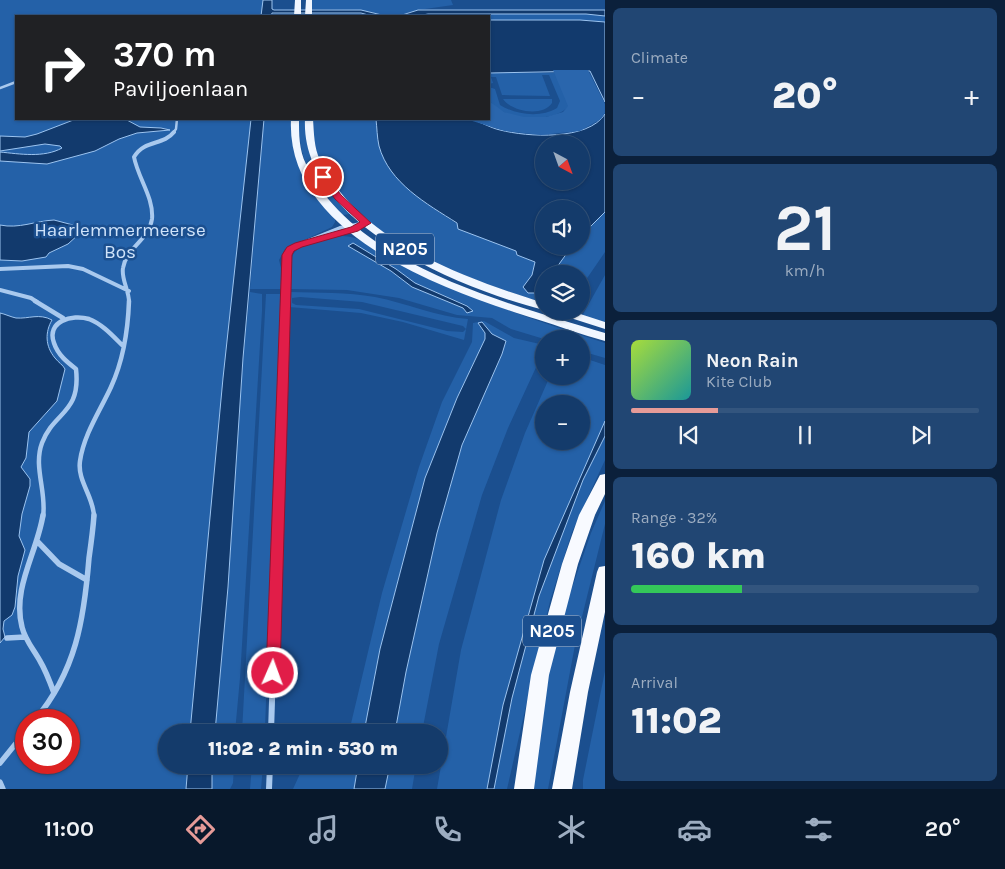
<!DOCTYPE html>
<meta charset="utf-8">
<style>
:root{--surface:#143b6b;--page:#214673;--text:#f1f3f6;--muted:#9dadc1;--line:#33557e;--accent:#e69b98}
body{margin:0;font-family:Karla,sans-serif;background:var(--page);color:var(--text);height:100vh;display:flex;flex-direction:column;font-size:19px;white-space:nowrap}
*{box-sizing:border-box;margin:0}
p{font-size:16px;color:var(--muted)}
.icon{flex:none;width:28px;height:28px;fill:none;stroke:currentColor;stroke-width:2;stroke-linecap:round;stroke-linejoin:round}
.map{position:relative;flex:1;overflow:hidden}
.drawer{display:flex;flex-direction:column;gap:8px;padding:8px;background:#0b203b;width:400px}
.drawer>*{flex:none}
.guide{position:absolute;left:15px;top:15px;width:475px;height:105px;border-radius:0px;box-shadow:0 1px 4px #0004,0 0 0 1px var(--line);background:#202124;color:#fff;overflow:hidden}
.needle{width:32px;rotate:139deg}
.tools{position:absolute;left:535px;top:135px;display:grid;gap:10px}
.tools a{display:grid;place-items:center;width:55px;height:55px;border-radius:50%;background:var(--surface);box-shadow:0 1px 4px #0004,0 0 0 1px var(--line);font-size:25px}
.speed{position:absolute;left:15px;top:709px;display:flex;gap:10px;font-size:25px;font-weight:700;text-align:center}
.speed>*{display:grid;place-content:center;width:65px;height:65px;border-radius:50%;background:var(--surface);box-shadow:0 1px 4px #0004,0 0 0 1px var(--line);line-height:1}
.speed .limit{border:8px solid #d22;background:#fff;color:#111}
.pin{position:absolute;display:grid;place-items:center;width:42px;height:42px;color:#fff;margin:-21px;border:2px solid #fff;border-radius:50%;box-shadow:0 1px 5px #0007}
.me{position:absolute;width:55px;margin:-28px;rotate:2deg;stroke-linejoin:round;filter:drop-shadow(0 0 4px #0008)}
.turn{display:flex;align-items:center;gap:18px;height:105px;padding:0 15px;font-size:22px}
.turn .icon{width:65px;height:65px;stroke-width:2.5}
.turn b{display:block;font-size:35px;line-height:42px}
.big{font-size:38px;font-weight:800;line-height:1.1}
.drawer .card{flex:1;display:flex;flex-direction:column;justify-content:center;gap:8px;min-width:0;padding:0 18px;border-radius:8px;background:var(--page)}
.drawer .dial{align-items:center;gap:0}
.dial b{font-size:65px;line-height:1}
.song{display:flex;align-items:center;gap:15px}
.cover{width:60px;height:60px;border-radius:8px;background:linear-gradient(135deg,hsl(80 70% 55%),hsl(180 70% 35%))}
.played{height:5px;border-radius:2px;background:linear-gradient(90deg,var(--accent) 25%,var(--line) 25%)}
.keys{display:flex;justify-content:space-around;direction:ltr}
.heat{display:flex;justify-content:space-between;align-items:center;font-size:28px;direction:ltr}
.charge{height:8px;border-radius:4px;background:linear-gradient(90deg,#34c759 32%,var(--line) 0)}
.trip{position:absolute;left:158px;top:724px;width:290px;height:50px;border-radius:25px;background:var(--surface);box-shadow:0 1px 4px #0004,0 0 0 1px var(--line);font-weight:800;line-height:50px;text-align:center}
.tab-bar{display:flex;height:80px;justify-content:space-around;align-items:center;background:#08182b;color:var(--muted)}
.tab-bar .icon{width:35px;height:35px}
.tab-bar .on{color:var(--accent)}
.tab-bar b{font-size:22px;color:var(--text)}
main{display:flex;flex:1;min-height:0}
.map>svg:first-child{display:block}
.green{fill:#2461a8;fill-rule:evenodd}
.water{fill:#123a6d;stroke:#9cc4f0;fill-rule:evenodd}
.building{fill:#2a66ad}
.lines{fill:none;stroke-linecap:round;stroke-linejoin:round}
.pedestrian-far3{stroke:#a9c9ee;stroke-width:2.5}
.pedestrian-far2{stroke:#a9c9ee;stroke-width:4}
.pedestrian-far1{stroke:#a9c9ee;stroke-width:4.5}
.pedestrian{stroke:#a9c9ee;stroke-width:5.5}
.minor-far2{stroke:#a9c9ee;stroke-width:4}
.minor-far1{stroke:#a9c9ee;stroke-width:5}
.minor{stroke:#a9c9ee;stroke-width:6}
.primary{fill:#f0f6ff;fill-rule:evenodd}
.trunk{fill:#f8faff;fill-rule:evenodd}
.route{fill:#e11d48;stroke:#92132f}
.labels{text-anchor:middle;stroke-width:5;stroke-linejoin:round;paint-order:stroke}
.shield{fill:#1b4f8f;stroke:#bbcadd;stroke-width:1}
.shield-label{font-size:18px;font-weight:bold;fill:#fff}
.park-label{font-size:19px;fill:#cfe3fa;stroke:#1b4f8f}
</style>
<main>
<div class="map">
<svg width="605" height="789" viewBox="0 0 605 789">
<rect width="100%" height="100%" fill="#1b4f8f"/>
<path class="green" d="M0,0h265l-1,16h-248v103h237l-61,613h-26v33h22l-2,24h-186zM26,720h43v42h-43z
M312,0h139l2,5 -35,5 -19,6h-13l-25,-6 -49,-1z
M428,14h158l19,2v6l-25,-2h-91v-4h-72z
M489,73h66l14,33c-15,18 -66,15 -79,-5l-1,-14 6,2 5,16c16,10 41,13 57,3l3,-7 -11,-26h-7l8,21 -48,-1 -6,-18h-5l2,6 -4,1z
M503,99h49v4c-9,14 -40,9 -49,-4z
M264,119h27c1,43 14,69 44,99v4l-3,5 -47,22 -6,11 2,8v21h-31z
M299,119h6c0,43 17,65 45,95l-7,1c-29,-31 -45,-52 -44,-96z
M312,119h64l3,26 58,66 20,13 60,27v4l18,7 -3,13 -9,12 15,6 6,-8v18c-79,-25 -210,-68 -230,-161 -2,-8 -1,-16 -2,-23z
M605,212v40l-24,35v-13h-29l20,-28h9v-10z
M342,236c20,0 36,16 54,25 67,35 137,59 209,82v15l-24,-7v-12h-37l-33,-10 -19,-11 -35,-3 -58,-17 -52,-8 -57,-1c1,-10 0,-22 2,-32 4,-14 37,-18 50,-21zM349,246l47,23 19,14 52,22v8l-4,-5 -51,-21 -21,-16z
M605,275v47l-23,-6z
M250,292l12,2v17l-22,367 -5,54h-20l13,-145 15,-229z
M290,292c28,1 57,0 85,5 31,6 62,20 93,22l-4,21 -61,-18 -42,-9 -72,-6zM300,297l62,5 101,24 3,3 -3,3 -16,-1 -88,-22 -63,-4 -4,-2v-5z
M266,294h14l1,3 -16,431v4h-23z
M484,321l30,17 30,7v5l-36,78 -26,67 -43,149 -17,88h-27l11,-60 31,-139 25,-88 40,-91 4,-13 -14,-7 -10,-12 3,11v6l-28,59 -32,80 -45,171 -16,83h-15l33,-139 37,-126 23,-65 30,-60 1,-19z
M581,357l24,8v95l-33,72 -22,69 -43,188h-70l24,-139 40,-150 24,-67 25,-57h31zM544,404h37v37h-37z
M605,501v23l-30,121 -27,144h-21l31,-161 33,-95z
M605,671v118h-22v-9z
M212,765h22l-1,18 -3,6h-18z
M252,765h11l-2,24h-11z
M304,765h54l-4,24h-61z
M390,765h26l-4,24h-27z"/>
<path class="water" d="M263,0h9v9l2,1h87l25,6h-14l-11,-3h-89l-1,3h-10z
M418,10h187v6l-19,-2h-158l-11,2h-18z
M489,20h91l25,2v80l-15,-31 -101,2z
M605,114v98l-24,24v-27h-37v37h28l-20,28h-8v11l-6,8h-10l-5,-6 9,-12 3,-13 -18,-7 -1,-4 -58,-22 -1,-6c-30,-19 -68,-40 -78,-77 -2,-9 -2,-18 -3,-27 30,0 62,-3 92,0 10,1 22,9 32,11 27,7 88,11 105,-16zM544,144h37v37h-37z
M76,119h49l15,8 21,1 9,2 -33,3 -18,6 -24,12 -48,13 -47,-3v-9c20,2 44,6 62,-4l-2,-2 -15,-2 -45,7v-15l25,1 12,-3z
M251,119h13l-21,239 -15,229 -13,145h-25l33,-354z
M54,220l19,5 6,9 -11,10 -19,9 -3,4 -24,4 -22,-1v-35c19,4 35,-4 54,-5z
M353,243l43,26 19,14 52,23 6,5 -6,2 -4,-5 -51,-21 -21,-16 -43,-25z
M0,313c5,1 11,4 16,5 13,1 23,-5 36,2 -7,12 -7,26 3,38 3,4 8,7 10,11l-8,32 -28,31 -3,26 -5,9 9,12v7l-8,28 -3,22 6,14 -7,26 -3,31 -3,8 -8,6 -1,8 2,8 -5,6z
M482,322l10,12 14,7 -4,13 -40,91 -25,88 -31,139 -11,60h-31l16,-83 45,-171 32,-80 28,-59v-6l-7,-10z
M605,421v15l-22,44 -44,116 -27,102 -18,91h-7l16,-84 41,-145z
M188,765h24v24h-26z
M358,765h32l-5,24h-31z"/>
<path class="building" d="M553,70h35l17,34v9l-4,6 -21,12 -39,4 -36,-4 -36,-11 1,-1h19v-18l15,11 20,5h22l17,-5 5,-6z"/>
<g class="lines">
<path class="pedestrian-far3" d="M0,88l16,-6
M173,133l3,-4 1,-10"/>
<path class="pedestrian-far2" d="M0,269l68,-3 15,3 46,22
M0,290l31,8 6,4
M129,302c0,-12 -8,-23 -6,-34 3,-20 26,-28 29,-49 2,-21 -14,-41 -18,-62 11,-18 29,-11 40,-25"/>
<path class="pedestrian-far1" d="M35,301l28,17
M43,517c4,-25 -10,-50 -1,-74 12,-32 39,-29 34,-74 -9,-7 -18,-14 -22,-26 -8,-22 18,-29 35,-24 13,5 23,16 33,26
M94,517c0,-20 -17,-36 -14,-56 4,-27 20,-50 31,-74 12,-26 17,-58 18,-86"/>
<path class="pedestrian" d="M43,515c-6,38 -31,73 -21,112 3,13 12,23 18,34 6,10 10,21 14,32
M37,541l22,23 28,16
M7,638l18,-1
M35,720c41,-49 49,-100 54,-162 2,-14 4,-28 5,-43
M0,763l26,-32
M0,782l3,7"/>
<path class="minor-far2" d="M366,223l-12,6 -56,16 42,-17z
M285,302l2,-47 4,-6 7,-4"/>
<path class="minor-far1" d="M278,517l7,-216"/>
<path class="minor" d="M271,732l7,-217
M269,789l1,-24"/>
<path class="primary" d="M295,0h6v16h-7z
M306,0h6v16h-7z
M291,119h8c0,15 0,31 7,45 47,101 201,139 299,169v8c-23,-6 -46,-15 -69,-22 -90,-28 -251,-84 -245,-200z
M305,119h8c1,14 1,29 7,41 38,81 145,118 224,143v7c-84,-21 -244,-87 -239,-191z
M554,311h17l34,11v7l-50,-16z"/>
<path class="trunk" d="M605,474v20l-10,21 -17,49 -29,111 -15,114h-20l17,-114 31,-111 17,-49 21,-40z
M605,566v46l-17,80 -16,97h-20l18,-97 27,-120 2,-5z"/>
</g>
<path class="route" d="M323,174l3,1 15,20 30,28 -13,8 -56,16 -8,4 -2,4 -12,418 -2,5 -5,2 -5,-2 -2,-5 16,-418 5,-8 8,-4 56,-16 9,-5 -25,-23 -16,-22z"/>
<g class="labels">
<g class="shield">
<rect x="376" y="233.5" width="58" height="31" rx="4"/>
<rect x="523" y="615.5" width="58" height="31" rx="4"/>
</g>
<g class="shield-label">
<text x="405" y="255">N205</text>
<text x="552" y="637">N205</text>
</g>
<g class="park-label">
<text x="120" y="236">Haarlemmermeerse<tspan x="120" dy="22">Bos</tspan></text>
</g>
</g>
</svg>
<div class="tools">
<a><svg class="needle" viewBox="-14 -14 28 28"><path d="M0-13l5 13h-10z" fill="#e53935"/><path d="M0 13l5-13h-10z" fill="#9dadc1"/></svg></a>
<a><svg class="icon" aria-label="sound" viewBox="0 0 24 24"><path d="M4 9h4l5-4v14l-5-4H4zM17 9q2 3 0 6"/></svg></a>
<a><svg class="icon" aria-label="layers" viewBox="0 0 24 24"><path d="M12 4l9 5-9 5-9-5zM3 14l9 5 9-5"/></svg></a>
<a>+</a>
<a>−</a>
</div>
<div class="speed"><div class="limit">30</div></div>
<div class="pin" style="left:323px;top:177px;background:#d93025"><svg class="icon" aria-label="arrive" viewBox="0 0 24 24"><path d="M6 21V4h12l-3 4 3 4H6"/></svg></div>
<svg class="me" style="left:273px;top:673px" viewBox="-20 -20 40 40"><circle r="17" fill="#e11d48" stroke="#fff" stroke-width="3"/><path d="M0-11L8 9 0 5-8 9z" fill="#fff"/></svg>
<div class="trip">11:02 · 2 min · 530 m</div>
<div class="guide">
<div class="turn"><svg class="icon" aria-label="right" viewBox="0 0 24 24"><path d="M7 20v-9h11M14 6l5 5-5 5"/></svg><div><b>370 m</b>Paviljoenlaan</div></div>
</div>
</div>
<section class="drawer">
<div class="card"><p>Climate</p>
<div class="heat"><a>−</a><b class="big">20°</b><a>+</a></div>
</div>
<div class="card dial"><b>21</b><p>km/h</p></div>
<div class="card">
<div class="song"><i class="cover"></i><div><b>Neon Rain</b><p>Kite Club</p></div></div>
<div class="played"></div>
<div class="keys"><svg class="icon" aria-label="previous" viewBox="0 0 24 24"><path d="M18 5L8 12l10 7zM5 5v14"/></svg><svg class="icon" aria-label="pause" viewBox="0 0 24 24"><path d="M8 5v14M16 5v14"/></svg><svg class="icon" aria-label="next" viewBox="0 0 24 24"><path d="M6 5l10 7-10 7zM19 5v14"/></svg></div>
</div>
<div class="card"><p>Range · 32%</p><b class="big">160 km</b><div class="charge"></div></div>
<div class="card"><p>Arrival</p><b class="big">11:02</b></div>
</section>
</main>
<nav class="tab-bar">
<b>11:00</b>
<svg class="icon on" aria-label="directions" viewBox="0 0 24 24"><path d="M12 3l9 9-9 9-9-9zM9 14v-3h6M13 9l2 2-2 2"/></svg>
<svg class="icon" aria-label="music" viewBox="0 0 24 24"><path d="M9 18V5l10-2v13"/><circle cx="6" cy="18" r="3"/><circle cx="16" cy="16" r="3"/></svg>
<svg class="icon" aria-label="phone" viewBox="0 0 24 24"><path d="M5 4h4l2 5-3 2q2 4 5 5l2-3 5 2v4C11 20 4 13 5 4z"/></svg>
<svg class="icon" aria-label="climate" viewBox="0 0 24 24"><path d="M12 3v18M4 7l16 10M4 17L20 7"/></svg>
<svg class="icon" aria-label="car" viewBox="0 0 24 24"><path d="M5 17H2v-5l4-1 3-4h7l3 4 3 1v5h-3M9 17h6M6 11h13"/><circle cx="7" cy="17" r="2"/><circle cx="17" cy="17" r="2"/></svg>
<svg class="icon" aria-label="filters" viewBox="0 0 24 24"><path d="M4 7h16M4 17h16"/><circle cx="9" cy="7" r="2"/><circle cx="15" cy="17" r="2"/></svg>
<b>20°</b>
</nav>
